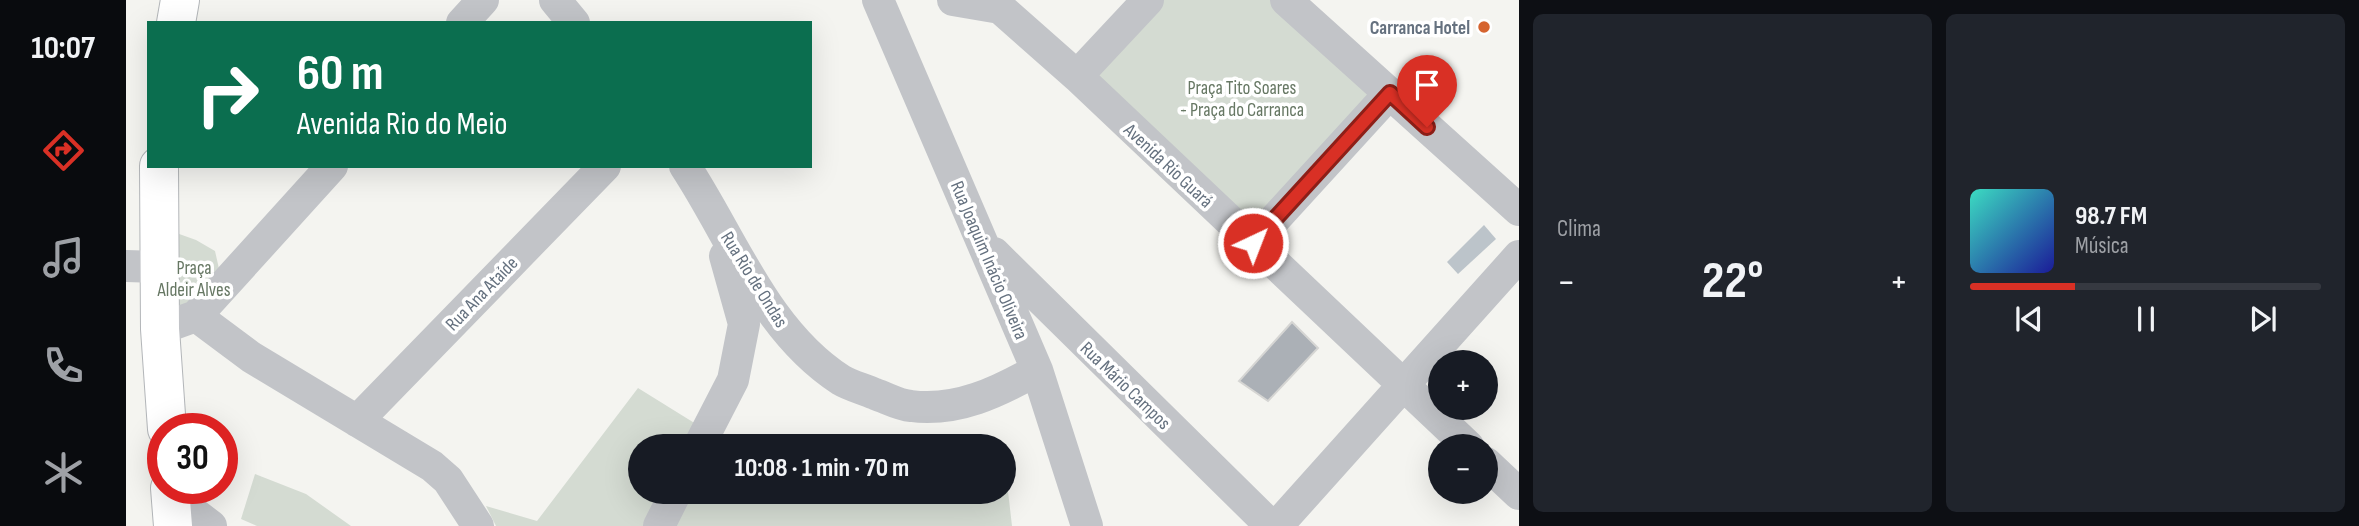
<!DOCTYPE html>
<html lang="pt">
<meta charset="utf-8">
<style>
:root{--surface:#171b24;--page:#20242c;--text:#f1f3f6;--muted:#9ea1a6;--line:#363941;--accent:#d93025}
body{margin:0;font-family:"Sofia Sans Condensed",sans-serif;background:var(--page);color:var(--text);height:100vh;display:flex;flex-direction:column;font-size:26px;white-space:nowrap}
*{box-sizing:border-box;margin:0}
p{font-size:23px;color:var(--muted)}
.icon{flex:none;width:38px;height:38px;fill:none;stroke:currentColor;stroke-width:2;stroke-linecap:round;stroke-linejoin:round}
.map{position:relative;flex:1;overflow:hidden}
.panel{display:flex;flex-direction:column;gap:14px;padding:14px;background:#0d0f14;width:840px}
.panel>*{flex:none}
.hud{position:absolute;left:21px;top:21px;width:665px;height:147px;border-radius:0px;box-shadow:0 7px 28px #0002;background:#0b6e4f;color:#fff;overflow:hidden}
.controls{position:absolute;left:1302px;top:350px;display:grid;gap:14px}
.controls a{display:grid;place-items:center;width:70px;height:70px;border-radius:50%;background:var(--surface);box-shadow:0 7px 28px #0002;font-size:35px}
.speed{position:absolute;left:21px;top:413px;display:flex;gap:14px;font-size:35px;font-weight:700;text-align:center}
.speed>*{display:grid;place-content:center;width:91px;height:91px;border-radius:50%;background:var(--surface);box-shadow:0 7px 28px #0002;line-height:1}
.speed .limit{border:10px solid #d22;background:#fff;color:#111}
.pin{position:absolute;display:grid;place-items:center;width:60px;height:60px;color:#fff;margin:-72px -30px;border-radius:50% 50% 50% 0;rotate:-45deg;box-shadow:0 0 7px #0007}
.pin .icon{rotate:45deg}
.me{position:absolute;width:77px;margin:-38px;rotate:43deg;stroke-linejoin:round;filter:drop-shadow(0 0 5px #0008)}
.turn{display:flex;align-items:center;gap:24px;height:147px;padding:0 35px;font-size:32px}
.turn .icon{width:91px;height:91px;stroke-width:2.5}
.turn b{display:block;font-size:49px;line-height:60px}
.big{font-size:52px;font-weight:700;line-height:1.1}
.panel .card{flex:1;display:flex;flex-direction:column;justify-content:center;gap:10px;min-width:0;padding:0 24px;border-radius:10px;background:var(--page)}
.song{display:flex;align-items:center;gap:21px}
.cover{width:84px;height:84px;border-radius:10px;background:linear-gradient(135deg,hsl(170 70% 55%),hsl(240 70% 35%))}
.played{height:7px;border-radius:4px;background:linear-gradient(90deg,var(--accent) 30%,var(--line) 30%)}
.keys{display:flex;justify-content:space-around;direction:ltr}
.heat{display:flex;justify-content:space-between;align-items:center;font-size:38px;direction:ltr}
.panel .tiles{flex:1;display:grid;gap:14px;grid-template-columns:repeat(2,1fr)}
.trip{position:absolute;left:502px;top:434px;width:388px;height:70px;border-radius:35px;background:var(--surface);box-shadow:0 7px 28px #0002;font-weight:700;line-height:70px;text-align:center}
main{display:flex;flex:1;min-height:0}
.menu{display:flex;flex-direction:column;width:126px;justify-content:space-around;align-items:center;background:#090b0e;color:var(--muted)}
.menu .icon{width:49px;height:49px}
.menu .active{color:var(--accent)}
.menu b{font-size:32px;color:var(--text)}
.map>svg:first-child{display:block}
.green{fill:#d4dbd2}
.water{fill:#bcc4ca}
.building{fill:#abb0b6;stroke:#d5d5d3;stroke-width:2}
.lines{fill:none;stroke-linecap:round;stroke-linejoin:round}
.major-casing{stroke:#b3b6b9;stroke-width:40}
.minor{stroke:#c2c4c8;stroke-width:32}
.major{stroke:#fff;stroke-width:38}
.route-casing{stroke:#8d1f18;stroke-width:18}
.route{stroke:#d93025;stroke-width:12}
.poi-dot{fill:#d5642f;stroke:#fff;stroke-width:2.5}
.labels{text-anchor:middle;stroke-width:7;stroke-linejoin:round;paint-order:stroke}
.poi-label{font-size:19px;font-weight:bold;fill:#65717f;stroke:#fff;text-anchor:end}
.park-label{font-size:19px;fill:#667763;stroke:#fff}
.street-label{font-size:19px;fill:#65717f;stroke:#fff}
</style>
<main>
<nav class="menu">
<b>10:07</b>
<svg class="icon active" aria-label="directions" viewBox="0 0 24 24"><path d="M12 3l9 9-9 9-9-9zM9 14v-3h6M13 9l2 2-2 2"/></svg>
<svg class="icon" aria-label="music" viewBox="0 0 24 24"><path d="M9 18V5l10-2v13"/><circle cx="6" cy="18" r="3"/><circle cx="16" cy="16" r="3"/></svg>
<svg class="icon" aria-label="phone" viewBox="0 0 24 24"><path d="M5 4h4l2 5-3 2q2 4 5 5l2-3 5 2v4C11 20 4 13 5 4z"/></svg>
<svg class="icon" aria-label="climate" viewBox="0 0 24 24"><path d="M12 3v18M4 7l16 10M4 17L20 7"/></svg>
</nav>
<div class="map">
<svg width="1393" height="526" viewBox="0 0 1393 526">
<rect width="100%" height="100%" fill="#f4f4f0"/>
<path class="green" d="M1021,0h136l107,93 -137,150 -176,-167z
M42,230l28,10 19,11 5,22 -50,53z
M512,388l58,36 -10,22h-46v46h25l-15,34h-154l-10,-20 51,15z
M879,465l7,61h-338l15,-34h315z
M129,474l51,20 45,32h-94l-16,-7z"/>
<path class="water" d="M1358,225l12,14 -38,35 -11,-12z"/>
<path class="building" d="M1166,322l26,26 -50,53 -29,-20z"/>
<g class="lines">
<g class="major-casing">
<path id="major" d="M50,23l4,-23
M33,166l1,163 7,100
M44,488l3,38"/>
</g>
<path class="minor" d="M429,0l19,23
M752,0l159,370 50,156
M827,0l47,8
M865,0l86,76 391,370
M1160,0l233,210
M336,23l21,-23
M951,76l71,-76
M559,166c48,73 80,165 156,214 10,6 23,9 34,14 12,4 24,11 36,12 46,6 87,-14 126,-36
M1127,243l137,-150
M868,253l277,273
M0,266l32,1
M70,316l136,-150
M34,329l36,-13 55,41 181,109 16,14 30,46
M231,421l248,-255
M573,446l34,-66 11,-56 -19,-68
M1360,463l33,31
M45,503l23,10 17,13
M533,526l17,-34
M1151,526l242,-270"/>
<use href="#major" class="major"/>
</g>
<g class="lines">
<g class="route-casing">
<path id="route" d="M1127,243l137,-150 37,34"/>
</g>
<use href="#route" class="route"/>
</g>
<circle class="poi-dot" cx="1358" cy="27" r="7"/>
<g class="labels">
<g class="poi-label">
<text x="1344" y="34">Carranca Hotel</text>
</g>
<g class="park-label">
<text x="1116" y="94">Praça Tito Soares<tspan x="1116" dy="22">- Praça do Carranca</tspan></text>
<text x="68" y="274">Praça<tspan x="68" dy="22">Aldeir Alves</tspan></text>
</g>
<g class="street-label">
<text transform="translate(1043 165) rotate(43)" y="7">Avenida Rio Guará</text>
<text transform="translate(864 260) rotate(67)" y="7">Rua Joaquim Inácio Oliveira</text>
<text transform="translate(629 279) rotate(58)" y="7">Rua Rio de Ondas</text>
<text transform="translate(355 293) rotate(-46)" y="7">Rua Ana Ataíde</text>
<text transform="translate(1000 385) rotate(44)" y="7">Rua Mário Campos</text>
</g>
</g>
</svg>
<div class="controls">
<a>+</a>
<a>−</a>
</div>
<div class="speed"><div class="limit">30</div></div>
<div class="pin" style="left:1301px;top:127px;background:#d93025"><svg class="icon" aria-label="arrive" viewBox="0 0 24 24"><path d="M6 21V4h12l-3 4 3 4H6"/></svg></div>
<svg class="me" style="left:1127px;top:243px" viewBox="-20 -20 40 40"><circle r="17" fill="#d93025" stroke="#fff" stroke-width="3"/><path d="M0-11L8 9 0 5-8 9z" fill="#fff"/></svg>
<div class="trip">10:08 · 1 min · 70 m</div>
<div class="hud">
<div class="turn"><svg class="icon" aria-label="right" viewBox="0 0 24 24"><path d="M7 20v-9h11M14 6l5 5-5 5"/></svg><div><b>60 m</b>Avenida Rio do Meio</div></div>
</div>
</div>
<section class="panel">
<div class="tiles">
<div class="card"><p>Clima</p>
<div class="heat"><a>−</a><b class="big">22°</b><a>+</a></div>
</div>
<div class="card">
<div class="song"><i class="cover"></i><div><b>98.7 FM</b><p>Música</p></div></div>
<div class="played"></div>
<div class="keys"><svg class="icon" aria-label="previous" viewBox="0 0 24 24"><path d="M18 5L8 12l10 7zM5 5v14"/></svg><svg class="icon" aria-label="pause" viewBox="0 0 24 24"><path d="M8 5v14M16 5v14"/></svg><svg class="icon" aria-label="next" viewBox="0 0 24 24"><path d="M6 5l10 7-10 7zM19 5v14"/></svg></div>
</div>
</div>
</section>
</main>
